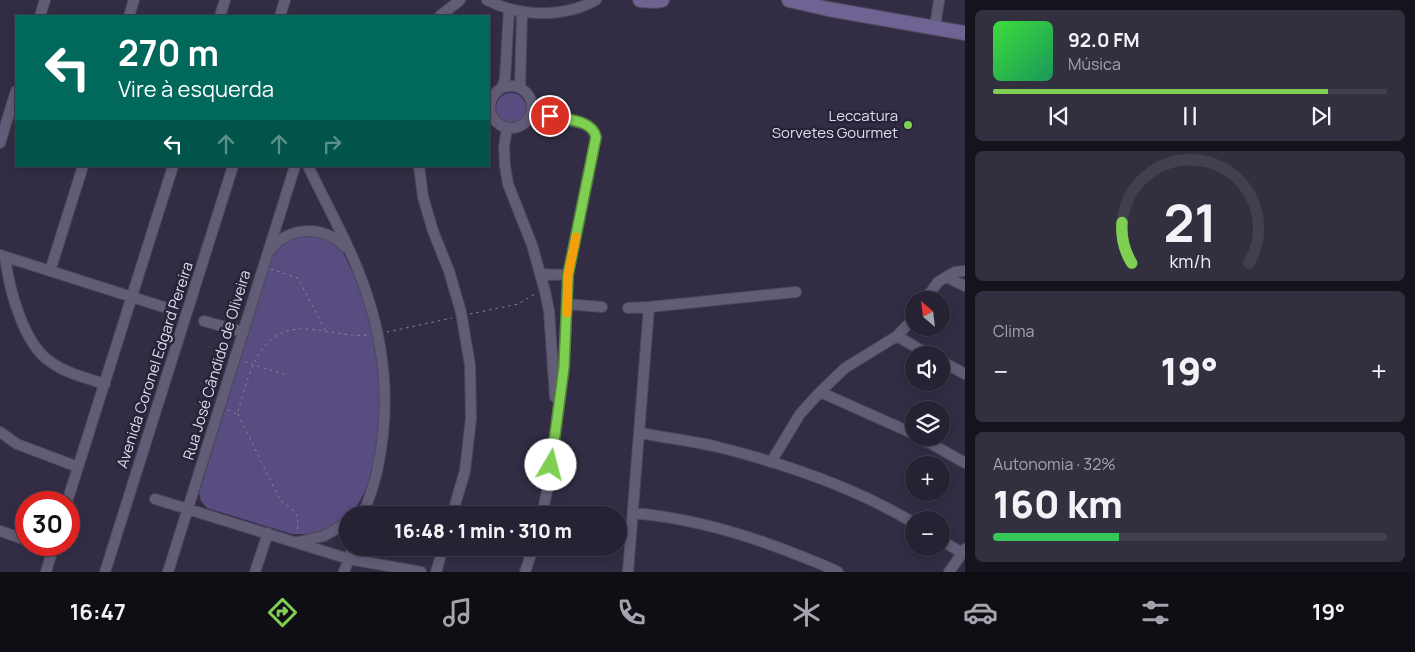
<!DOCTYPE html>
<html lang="pt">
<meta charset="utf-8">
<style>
:root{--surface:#262233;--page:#322f3f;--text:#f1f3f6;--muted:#a4a4ac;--line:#423f4e;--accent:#7fd052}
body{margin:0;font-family:Manrope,sans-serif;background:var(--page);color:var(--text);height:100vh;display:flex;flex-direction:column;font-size:19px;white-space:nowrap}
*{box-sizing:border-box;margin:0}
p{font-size:16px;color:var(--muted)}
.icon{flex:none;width:28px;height:28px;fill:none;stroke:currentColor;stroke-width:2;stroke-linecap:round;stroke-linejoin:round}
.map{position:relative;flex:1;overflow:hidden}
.panel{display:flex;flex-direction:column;gap:10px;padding:10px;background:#15131c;width:450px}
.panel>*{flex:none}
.guide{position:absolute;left:15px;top:15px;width:475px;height:152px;border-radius:0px;box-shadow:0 2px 8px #0003,0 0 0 1px var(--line);background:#00695c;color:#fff;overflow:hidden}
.needle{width:32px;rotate:332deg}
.controls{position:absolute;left:905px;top:291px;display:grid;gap:10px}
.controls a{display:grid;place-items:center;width:45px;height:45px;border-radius:50%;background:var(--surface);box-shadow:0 2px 8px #0003,0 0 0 1px var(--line);font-size:25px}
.speed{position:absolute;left:15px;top:491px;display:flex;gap:10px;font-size:25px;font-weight:700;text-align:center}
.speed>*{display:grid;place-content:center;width:65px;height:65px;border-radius:50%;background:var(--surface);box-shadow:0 2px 8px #0003,0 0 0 1px var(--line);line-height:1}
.speed .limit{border:8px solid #d22;background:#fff;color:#111}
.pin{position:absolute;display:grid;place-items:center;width:42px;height:42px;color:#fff;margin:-21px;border:2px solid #fff;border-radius:50%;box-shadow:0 1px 5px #0007}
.me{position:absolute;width:55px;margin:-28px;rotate:8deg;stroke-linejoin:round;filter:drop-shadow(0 0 4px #0008)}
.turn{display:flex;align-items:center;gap:18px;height:105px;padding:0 20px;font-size:22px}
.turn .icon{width:65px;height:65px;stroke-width:2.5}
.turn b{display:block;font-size:35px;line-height:42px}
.lanes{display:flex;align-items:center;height:48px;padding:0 20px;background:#0003;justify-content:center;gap:25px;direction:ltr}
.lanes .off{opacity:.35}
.big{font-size:38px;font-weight:800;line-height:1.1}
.panel .card{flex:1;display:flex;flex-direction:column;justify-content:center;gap:8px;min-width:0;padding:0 18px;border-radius:8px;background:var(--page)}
.panel .dial{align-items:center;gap:0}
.dial svg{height:130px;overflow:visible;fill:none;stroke:var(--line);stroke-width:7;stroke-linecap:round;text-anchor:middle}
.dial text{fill:var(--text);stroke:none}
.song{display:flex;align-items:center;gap:15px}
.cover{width:60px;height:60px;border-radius:8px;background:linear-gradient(135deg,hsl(120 70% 55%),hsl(150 70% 35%))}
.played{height:5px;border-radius:2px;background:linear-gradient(90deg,var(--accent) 85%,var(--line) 85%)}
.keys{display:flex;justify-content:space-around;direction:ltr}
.heat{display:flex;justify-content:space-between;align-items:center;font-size:28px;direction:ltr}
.charge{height:8px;border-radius:4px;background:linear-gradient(90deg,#34c759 32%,var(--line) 0)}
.trip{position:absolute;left:339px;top:506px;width:288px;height:50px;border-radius:25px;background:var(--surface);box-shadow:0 2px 8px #0003,0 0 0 1px var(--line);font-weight:800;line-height:50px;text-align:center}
.tabs{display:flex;height:80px;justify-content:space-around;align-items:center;background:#0f0e14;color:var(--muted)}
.tabs .icon{width:35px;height:35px}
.tabs .selected{color:var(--accent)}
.tabs b{font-size:22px;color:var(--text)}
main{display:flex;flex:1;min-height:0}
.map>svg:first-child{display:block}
.green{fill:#594c81}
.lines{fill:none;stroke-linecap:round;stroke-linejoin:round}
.minor-casing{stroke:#4d485c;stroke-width:12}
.secondary-casing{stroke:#4d485c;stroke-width:16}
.path{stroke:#878396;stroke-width:1;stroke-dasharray:2.5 4;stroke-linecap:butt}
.minor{stroke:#625d77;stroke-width:10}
.secondary{stroke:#6e6392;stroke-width:14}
.route-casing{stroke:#538735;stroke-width:12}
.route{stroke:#7fd052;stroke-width:9}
.slow{stroke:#f59e0b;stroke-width:9}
.poi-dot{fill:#7fd052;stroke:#282339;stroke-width:2}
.labels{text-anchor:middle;stroke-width:5;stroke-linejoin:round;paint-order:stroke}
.poi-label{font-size:15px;fill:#dfddec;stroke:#282339;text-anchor:end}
.street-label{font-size:15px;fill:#dfddec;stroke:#282339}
</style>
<main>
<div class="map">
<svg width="965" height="572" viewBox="0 0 965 572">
<rect width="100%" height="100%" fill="#322d44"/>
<path class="green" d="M496 108a15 15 0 1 1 30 0a15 15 0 1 1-30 0Z
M303,235c16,1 29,4 40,17 6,14 14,28 19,42 20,58 31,172 -12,221h-2l-1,2c-20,12 -31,19 -55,17l-85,-26 -6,-7 -2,-8 73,-236 12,-15z"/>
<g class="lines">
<g class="minor-casing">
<path id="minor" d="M487,0c33,17 77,18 109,0
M40,16l5,-16
M129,16l5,-16
M220,16l5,-16
M280,16l5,-16
M440,16l20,-16
M935,27l4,-27
M490 107a21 21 0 1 1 42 0a21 21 0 1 1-42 0Z
M502,88l3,-9 4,-70
M520,88l2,-76
M532,113l53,11 8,6 3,7 -28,138 -4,92 -15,114 -7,34
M507,128l-3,19 1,19 3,18 24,61 13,46 4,20 6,86
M0,143l16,-52
M308,166c19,40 46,87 59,129 19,57 23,117 10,176 -3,15 -9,30 -14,44
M419,166l4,31 10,34 16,40 12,41 9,53 1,53 -6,53 -13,44
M269,252c19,-27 55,-27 76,-5
M0,255l173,55
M5,257c4,31 18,88 47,106 16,11 35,15 53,21
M50,271l33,-105
M540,274l28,1
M946,277l9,-5 10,-1
M925,300l13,-18 8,-5 19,9
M567,304l35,3
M628,308l21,-1 147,-15
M204,321l39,11
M897,336l32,19
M941,361l24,13
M820,392l94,42
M0,432l17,12 61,23
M640,433c26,5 53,8 78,14 68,17 136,40 196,76
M921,438l44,25
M771,462l29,-48 20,-22 25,-24 52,-32 17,-18
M155,499l194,60 72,13
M67,502l106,-336
M633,513c58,5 116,22 170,44 12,5 24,9 35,15
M0,531l26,9
M941,540l21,13
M298,542l26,-6 24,-14
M40,545l13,4
M46,572l8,-27
M105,572l128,-406
M168,572l127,-406
M255,572l13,-39
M344,572l9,-24
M436,572l7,-24
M525,572l8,-24
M628,572l21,-265
M949,572l16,-23"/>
</g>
<g class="secondary-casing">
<path id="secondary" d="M640,0l15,1 7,-1
M789,0l39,9 137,24"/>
</g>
<path class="path" d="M271,269l27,9 28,54
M470,314l48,-10 17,-10
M387,332l65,-14
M245,362l44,14
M228,410l9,4c12,-37 19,-88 70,-85 21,1 40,8 61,6
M238,414l42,86 13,10 4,6 1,6 -1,10"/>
<use href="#minor" class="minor"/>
<use href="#secondary" class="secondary"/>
</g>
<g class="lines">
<g class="route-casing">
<path id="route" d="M550,116c15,4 42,3 46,21l-28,138 -4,92 -13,98"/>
</g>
<use href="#route" class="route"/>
<path class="slow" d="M567,313l1,-38 8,-38"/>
</g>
<circle class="poi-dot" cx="908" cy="125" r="5"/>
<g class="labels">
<g class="poi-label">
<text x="898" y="121">Leccatura<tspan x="898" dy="17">Sorvetes Gourmet</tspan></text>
</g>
<g class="street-label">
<text transform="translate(155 365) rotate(-72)" y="5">Avenida Coronel Edgard Pereira</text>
<text transform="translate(217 365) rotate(-73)" y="5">Rua José Cândido de Oliveira</text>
</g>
</g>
</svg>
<div class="controls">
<a><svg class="needle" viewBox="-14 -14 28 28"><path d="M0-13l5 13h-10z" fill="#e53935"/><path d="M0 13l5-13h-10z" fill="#a4a4ac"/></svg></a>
<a><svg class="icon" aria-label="sound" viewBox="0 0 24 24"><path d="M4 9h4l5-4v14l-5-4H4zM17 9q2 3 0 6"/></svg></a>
<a><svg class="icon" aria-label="layers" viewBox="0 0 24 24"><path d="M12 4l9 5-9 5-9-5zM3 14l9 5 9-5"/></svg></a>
<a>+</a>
<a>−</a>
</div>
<div class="speed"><div class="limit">30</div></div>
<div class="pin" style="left:550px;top:116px;background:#d93025"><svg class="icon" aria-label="arrive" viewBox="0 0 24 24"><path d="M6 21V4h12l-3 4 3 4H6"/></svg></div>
<svg class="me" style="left:551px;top:465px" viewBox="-20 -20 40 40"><circle r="19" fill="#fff"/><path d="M0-13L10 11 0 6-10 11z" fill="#7fd052"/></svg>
<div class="trip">16:48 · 1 min · 310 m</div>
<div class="guide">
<div class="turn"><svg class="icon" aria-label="left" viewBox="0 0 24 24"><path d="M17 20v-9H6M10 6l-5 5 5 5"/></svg><div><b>270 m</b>Vire à esquerda</div></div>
<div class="lanes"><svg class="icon" aria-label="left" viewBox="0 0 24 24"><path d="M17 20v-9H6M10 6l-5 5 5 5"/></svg><svg class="icon off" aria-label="ahead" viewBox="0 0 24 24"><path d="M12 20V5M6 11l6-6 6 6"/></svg><svg class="icon off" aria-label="ahead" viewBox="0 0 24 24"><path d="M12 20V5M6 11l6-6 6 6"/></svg><svg class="icon off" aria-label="right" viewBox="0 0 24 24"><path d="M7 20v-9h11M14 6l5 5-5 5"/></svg></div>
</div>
</div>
<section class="panel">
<div class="card">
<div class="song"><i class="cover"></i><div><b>92.0 FM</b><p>Música</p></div></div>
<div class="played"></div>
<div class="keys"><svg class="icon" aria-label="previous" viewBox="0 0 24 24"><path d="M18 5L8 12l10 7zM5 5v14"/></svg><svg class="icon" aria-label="pause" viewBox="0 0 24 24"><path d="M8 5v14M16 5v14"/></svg><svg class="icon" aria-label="next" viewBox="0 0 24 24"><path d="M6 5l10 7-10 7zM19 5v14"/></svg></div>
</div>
<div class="card dial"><svg viewBox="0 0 100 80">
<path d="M14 69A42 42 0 1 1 86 69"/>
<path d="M14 69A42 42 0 0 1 8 44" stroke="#7fd052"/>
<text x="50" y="56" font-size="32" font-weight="700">21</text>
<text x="50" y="72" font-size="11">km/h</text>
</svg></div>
<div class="card"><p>Clima</p>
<div class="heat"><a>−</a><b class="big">19°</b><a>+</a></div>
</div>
<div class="card"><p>Autonomia · 32%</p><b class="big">160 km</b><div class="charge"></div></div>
</section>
</main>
<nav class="tabs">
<b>16:47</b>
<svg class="icon selected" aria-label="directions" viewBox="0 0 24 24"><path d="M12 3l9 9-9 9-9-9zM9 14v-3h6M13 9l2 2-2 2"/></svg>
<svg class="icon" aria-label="music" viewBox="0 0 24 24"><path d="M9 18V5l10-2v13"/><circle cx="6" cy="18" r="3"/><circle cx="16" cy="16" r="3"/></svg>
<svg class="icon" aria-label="phone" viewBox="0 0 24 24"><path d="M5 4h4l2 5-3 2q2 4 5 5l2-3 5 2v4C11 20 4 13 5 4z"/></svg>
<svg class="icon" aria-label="climate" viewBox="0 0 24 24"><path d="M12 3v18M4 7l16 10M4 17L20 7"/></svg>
<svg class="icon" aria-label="car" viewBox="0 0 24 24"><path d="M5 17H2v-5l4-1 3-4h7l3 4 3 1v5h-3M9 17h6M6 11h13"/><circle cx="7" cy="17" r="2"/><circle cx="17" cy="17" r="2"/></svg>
<svg class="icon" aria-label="filters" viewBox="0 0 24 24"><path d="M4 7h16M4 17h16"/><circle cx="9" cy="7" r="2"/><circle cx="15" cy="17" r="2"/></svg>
<b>19°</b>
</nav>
